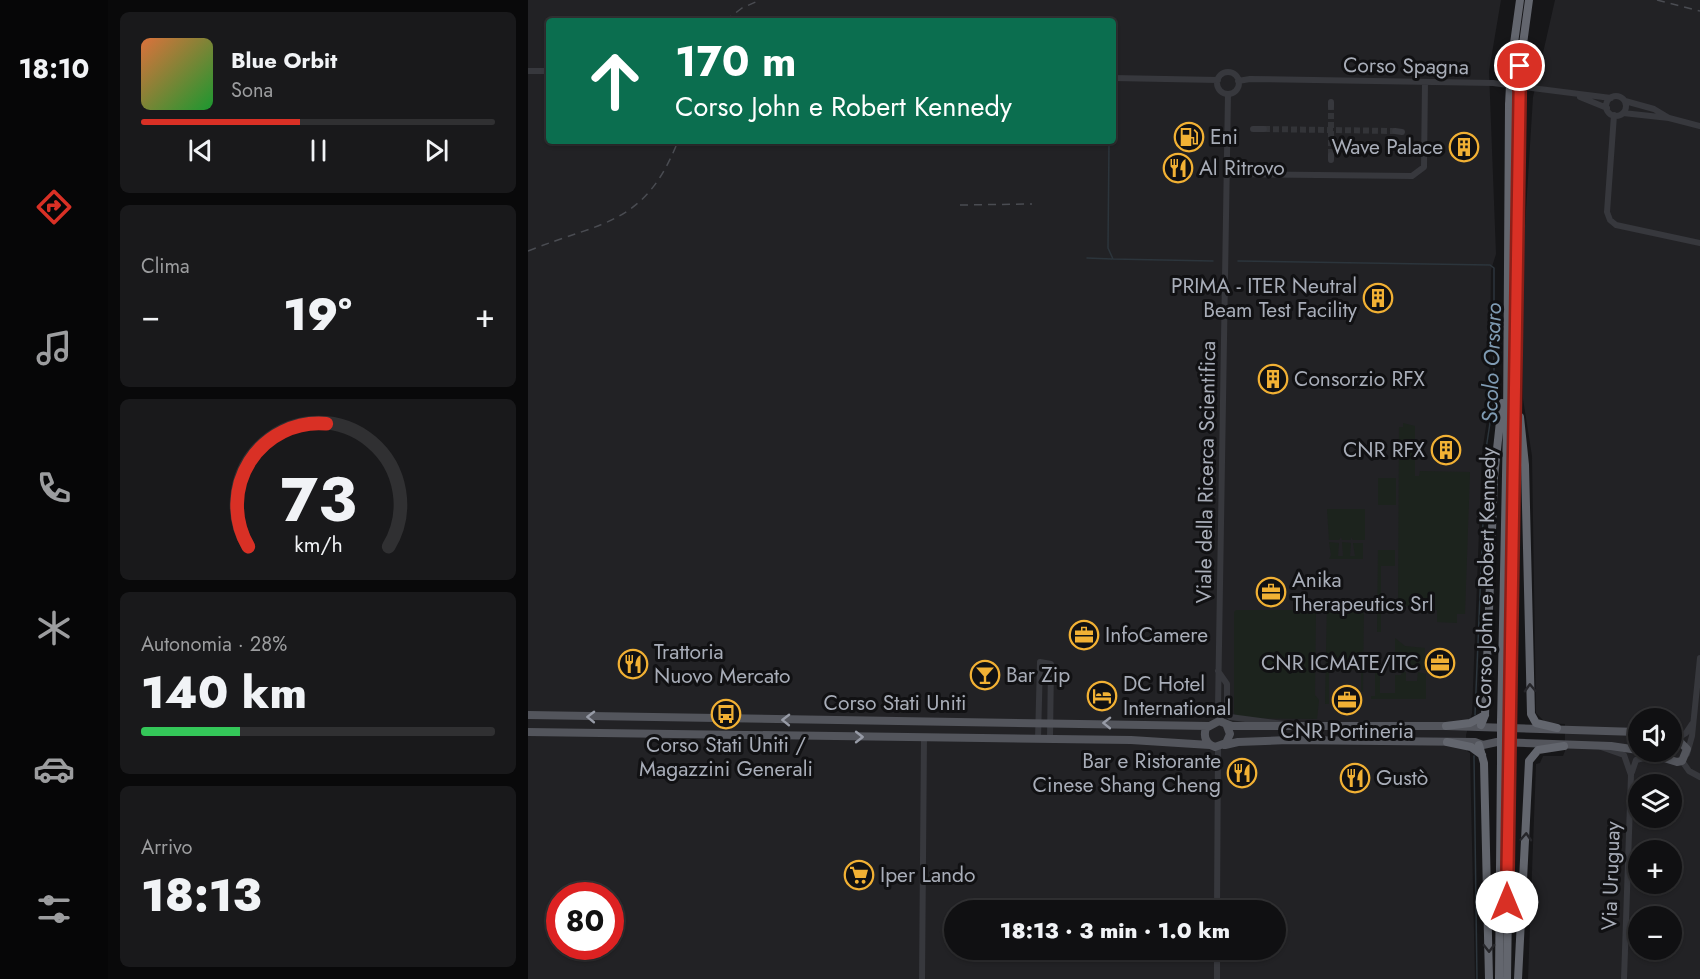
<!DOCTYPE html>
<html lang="it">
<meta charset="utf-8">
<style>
:root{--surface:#101012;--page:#19191b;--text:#f1f3f6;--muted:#9c9d9f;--line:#303032;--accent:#d93025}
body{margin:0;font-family:Jost,sans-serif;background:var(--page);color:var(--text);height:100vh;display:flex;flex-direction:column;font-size:22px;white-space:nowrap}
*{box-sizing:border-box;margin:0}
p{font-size:20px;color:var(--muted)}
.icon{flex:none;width:33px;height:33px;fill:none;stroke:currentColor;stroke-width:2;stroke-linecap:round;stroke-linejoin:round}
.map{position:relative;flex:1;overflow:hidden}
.side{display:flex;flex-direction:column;gap:12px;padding:12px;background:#09090a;width:420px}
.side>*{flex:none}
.guide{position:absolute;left:18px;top:18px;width:570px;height:126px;border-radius:6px;box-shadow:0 2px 4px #0004,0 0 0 2px var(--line);background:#0b6e4f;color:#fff;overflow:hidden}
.buttons{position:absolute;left:1100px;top:708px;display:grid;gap:12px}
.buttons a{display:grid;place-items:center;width:54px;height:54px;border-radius:50%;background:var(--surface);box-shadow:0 2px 4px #0004,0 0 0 2px var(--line);font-size:30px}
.speed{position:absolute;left:18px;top:882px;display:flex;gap:12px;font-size:30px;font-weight:700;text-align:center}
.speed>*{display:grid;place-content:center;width:78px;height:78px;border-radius:50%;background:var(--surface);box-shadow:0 2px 4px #0004,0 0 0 2px var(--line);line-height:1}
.speed .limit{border:9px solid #d22;background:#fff;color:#111}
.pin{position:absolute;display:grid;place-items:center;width:51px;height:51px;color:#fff;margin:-26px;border:3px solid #fff;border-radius:50%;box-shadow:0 2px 6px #0007}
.me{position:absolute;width:66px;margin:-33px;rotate:0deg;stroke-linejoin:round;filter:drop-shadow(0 0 4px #0008)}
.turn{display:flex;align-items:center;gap:21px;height:126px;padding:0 30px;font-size:27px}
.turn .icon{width:78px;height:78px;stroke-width:2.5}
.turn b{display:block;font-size:42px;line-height:51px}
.big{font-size:45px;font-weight:800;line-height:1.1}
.side .card{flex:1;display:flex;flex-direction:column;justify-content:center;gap:9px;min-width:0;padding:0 21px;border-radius:9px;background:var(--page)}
.side .dial{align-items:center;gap:0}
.dial svg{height:156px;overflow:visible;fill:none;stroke:var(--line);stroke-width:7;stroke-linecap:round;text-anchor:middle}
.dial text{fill:var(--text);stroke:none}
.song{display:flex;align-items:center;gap:18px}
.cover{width:72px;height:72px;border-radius:9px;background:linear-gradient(135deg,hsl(20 70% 55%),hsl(130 70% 35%))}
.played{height:6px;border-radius:3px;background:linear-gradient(90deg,var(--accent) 45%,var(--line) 45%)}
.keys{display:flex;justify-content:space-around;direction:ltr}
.heat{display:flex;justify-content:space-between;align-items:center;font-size:33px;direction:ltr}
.charge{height:9px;border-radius:4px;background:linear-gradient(90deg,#34c759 28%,var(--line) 0)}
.trip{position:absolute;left:416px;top:900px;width:342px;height:60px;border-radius:30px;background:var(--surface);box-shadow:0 2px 4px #0004,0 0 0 2px var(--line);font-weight:800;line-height:60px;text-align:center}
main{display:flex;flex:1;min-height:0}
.tabs{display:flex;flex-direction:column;width:108px;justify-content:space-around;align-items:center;background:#060607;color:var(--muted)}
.tabs .icon{width:42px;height:42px}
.tabs .on{color:var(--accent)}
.tabs b{font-size:27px;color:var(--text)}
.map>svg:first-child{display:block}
.built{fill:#222225;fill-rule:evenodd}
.green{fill:#1c231d}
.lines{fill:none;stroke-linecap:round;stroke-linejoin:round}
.stream{stroke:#2c353c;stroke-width:1.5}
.minor-tunnel{stroke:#333438;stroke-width:6;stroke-dasharray:6 3;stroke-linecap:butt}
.minor{stroke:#37383d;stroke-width:6}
.major{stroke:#53555c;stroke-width:8}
.highway{stroke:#63666e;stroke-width:8}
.rail{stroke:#4a4c52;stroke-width:1.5;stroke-dasharray:8 6;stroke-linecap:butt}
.highway-bridge{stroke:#63666e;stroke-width:8}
.oneway{stroke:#26262a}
.oneway2{stroke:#979ba6}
.route-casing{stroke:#8d1f18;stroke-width:15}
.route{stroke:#d93025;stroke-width:10}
.labels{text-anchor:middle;stroke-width:6;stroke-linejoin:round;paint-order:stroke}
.street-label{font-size:21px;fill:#a8adb8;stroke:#111113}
.poi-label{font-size:21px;fill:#a8adb8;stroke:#111113;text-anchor:start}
.water-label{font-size:22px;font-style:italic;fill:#7f9bb3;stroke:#111113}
</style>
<main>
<nav class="tabs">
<b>18:10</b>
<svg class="icon on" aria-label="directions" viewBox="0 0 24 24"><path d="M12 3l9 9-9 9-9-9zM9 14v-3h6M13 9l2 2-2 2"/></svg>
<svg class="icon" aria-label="music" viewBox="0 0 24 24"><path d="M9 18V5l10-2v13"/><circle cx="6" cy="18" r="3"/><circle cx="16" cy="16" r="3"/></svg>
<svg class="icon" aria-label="phone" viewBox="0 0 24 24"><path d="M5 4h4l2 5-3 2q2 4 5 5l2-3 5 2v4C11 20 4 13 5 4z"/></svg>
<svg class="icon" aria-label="climate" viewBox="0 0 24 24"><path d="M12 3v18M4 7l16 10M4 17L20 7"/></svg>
<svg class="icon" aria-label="car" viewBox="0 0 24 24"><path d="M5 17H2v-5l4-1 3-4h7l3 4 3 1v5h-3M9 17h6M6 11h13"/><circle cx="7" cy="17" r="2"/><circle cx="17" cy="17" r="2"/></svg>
<svg class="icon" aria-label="filters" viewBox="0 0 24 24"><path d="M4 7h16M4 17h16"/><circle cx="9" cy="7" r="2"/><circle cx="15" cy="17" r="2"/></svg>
</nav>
<section class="side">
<div class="card">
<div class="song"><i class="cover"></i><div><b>Blue Orbit</b><p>Sona</p></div></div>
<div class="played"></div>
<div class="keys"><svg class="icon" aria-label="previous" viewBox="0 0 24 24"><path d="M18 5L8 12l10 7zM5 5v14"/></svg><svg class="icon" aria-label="pause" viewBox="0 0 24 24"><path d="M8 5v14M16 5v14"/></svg><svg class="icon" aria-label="next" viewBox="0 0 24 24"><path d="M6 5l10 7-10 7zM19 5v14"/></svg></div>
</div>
<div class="card"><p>Clima</p>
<div class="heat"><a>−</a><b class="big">19°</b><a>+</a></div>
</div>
<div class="card dial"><svg viewBox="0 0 100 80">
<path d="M14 69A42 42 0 1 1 86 69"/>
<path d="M14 69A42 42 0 0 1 54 6" stroke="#d93025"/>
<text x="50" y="56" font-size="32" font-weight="700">73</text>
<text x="50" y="72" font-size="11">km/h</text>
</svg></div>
<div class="card"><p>Autonomia · 28%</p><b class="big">140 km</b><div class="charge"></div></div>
<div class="card"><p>Arrivo</p><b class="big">18:13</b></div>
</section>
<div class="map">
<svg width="1172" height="979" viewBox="0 0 1172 979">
<rect width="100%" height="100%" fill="#161618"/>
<path class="built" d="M0,0h973l-12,71 7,183 -5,16 -2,136 -7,47 -10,260 -6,22 1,16 3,2 5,226h-947zM21,21h564v120h-564zM32,896h50v50h-50zM426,910h321v40h-321z
M1027,0h145v979h-172l8,-215 4,-1 3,-7h20l2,-5v-27l-19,-1 -10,-10 -4,-257 -9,-57v-141l10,-161zM1110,718h33v34h-33zM1110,784h33v34h-33zM1110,850h33v34h-33zM1110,916h33v34h-33z"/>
<path class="green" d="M875,423l12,3v50h4l1,-5 50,1 -5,142h-8v9l-20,-1v-12l-26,-1 -1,-3h-12l1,-179h4z
M850,478h18v27h-18z
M799,509h38v31h-12l-2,-3v3h-9l-1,-3 -2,3h-10z
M801,542l10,1 -1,13h5l-1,-14 9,1 -1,13h5l-2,-13h10v16h-34l2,-4z
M850,550h17v16h-14v66h-4z
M799,600l37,1 -1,91 -2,-1v-21l-32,-1v35h-4z
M708,610h80l-1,85 4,5 -2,19 -79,-1 -4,-5v-101z
M867,638l10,8 20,2v22l-30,-1z
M847,672h5v21h15v-18h6l1,-3h4v9h11l1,-9 8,2v25h-55v-3h4z"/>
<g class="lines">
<path class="stream" d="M581,141l-1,107 5,11 100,2
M559,258l25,1
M710,261l252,4 4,3v129l-8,52 -11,266
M946,756l3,223"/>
<path class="minor-tunnel" d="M736,129l131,2
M803,155v-48"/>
<path class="minor" d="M0,71h21
M689 83a11 11 0 1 1 22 0a11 11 0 1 1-22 0Z
M585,78l105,2
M710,81l12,-2 243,4 118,15
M1078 106a10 10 0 1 1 20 0a10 10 0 1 1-20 0Z
M1052,97l27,11
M1097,101l29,8 15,9
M803,102v5
M1095,113l46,5 31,8
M1086,115l-7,97 3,8 6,5 84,18
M725,129h11
M867,131l7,1
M803,155v5
M698,174l186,2 12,-9 1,-85
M690,671l9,13v28l3,5 54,7
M694,722l-4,-14 10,-614
M510,739l2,-77 11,2 -1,75
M1147,740l11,-7 6,-9
M1073,747l23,8 7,20 -7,204
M1159,754l5,-18 8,-78
M1154,761l7,10 11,6
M1104,772l4,-12 16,-4
M689,910l1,-163
M394,979l2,-242
M689,979v-29"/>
<path class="major" d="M0,715l680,11
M699,726l3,8 -4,9 -11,4c-9,-3 -12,-10 -9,-19l13,-7 13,5h214l192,6
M0,732l603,8 79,5
M697,745l13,-3 50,-2 187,2 8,3 14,-3 114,4 27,4
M1117,752l32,10 5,-1 5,-12 -7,-7 -9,-3"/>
<path class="highway" d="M983,65l9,-65
M992,66l9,-66
M992,417l5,48 6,249 5,9 21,5
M982,720l7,-614
M973,721l6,-295 2,-321
M953,725l4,-10 9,-238 8,-74
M918,726l24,-3 15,-8
M919,742l24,5 11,8
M951,745l5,18 5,216
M971,979l2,-218
M979,979l3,-218
M990,979l11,-218 9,-11 26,-4"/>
<path class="rail" d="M1129,0l43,11
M197,21l17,-13 18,-8
M432,205l72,-1
M0,251c75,-30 117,-26 150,-110"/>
<path class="highway-bridge" d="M981,105l2,-40
M989,106l3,-40
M973,761v-40
M982,761v-41"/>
</g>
<defs><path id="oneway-chevron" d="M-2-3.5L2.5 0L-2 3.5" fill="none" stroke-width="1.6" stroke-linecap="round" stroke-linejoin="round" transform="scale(1.5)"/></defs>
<g class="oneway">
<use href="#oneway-chevron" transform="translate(1002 688) rotate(-92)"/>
<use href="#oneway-chevron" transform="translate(998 837) rotate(-87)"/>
<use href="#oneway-chevron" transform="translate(961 948) rotate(89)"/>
</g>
<g class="oneway2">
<use href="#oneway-chevron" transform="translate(63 717) rotate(-179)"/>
<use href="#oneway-chevron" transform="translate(258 720) rotate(-179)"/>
<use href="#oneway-chevron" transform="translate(579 723) rotate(-179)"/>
<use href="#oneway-chevron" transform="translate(331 737)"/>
</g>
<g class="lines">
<g class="route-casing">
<path id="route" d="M979,902l13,-836"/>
</g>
<use href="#route" class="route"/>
</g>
<defs>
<g id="fuel-ring" transform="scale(1.5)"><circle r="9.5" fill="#111113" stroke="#f2b134" stroke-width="1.5"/><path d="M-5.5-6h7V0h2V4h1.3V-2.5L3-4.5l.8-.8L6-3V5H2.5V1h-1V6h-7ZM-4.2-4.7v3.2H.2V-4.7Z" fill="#f2b134"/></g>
<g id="building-ring" transform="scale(1.5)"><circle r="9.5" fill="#111113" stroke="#f2b134" stroke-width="1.5"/><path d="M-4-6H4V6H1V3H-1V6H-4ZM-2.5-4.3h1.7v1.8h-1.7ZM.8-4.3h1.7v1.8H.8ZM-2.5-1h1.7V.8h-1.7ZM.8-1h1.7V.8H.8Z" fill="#f2b134"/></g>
<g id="restaurant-ring" transform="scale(1.5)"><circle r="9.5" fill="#111113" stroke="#f2b134" stroke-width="1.5"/><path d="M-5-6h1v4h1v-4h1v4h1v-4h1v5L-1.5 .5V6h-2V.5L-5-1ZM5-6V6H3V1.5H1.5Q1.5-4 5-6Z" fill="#f2b134"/></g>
<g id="office-ring" transform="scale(1.5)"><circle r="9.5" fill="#111113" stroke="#f2b134" stroke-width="1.5"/><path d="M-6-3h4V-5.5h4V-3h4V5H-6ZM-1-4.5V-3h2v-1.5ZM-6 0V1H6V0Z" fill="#f2b134"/></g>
<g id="bar-ring" transform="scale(1.5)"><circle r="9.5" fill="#111113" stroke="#f2b134" stroke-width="1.5"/><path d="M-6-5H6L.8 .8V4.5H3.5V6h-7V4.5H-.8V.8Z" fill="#f2b134"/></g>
<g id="hotel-ring" transform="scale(1.5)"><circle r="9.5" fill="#111113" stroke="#f2b134" stroke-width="1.5"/><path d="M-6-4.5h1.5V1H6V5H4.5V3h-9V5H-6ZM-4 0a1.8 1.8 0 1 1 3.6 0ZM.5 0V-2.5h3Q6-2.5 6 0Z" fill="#f2b134"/></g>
<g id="bus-ring" transform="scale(1.5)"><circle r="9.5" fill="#111113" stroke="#f2b134" stroke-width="1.5"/><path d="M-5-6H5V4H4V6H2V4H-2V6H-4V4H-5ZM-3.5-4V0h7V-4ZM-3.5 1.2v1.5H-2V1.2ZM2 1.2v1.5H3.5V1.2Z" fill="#f2b134"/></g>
<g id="supermarket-ring" transform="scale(1.5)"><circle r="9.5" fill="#111113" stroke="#f2b134" stroke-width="1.5"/><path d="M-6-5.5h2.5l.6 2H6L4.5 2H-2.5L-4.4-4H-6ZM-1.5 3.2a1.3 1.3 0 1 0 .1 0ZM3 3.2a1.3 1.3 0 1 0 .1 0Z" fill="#f2b134"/></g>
</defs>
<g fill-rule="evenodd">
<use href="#fuel-ring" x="661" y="137"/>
<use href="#building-ring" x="936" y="147"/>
<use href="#restaurant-ring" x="650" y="168"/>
<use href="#building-ring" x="850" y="298"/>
<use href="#building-ring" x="745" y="379"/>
<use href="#building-ring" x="918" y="450"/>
<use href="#office-ring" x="743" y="592"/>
<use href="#office-ring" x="556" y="635"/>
<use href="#office-ring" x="912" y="663"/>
<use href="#restaurant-ring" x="105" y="664"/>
<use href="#bar-ring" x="457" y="675"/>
<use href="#hotel-ring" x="574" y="696"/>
<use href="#office-ring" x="819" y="700"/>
<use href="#bus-ring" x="198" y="714"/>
<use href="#restaurant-ring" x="714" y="773"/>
<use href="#restaurant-ring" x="827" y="778"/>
<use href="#supermarket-ring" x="331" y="875"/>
</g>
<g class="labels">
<g class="street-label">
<text transform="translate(878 66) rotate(1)" y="7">Corso Spagna</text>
<text transform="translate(678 472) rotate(-89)" y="7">Viale della Ricerca Scientifica</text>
<text transform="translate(958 578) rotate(-89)" y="7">Corso John e Robert Kennedy</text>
<text x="367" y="710">Corso Stati Uniti</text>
<text transform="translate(1083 876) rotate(-88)" y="7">Via Uruguay</text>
</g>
<g class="poi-label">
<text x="682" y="144">Eni</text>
<text x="915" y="154" text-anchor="end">Wave Palace</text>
<text x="671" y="175">Al Ritrovo</text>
<text x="829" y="293" text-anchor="end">PRIMA - ITER Neutral<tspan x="829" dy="24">Beam Test Facility</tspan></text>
<text x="766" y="386">Consorzio RFX</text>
<text x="897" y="457" text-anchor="end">CNR RFX</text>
<text x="764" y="587">Anika<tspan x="764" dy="24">Therapeutics Srl</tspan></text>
<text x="577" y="642">InfoCamere</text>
<text x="126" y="659">Trattoria<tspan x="126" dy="24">Nuovo Mercato</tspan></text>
<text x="891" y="670" text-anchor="end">CNR ICMATE/ITC</text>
<text x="478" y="682">Bar Zip</text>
<text x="595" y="691">DC Hotel<tspan x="595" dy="24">International</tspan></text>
<text x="819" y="738" text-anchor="middle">CNR Portineria</text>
<text x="198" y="752" text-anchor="middle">Corso Stati Uniti /<tspan x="198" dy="24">Magazzini Generali</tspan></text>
<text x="693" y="768" text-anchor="end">Bar e Ristorante<tspan x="693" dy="24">Cinese Shang Cheng</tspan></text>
<text x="848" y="785">Gustò</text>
<text x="352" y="882">Iper Lando</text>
</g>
<g class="water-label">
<text transform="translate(963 363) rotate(-88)" y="8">Scolo Orsaro</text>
</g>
</g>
</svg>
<div class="buttons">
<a><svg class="icon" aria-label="sound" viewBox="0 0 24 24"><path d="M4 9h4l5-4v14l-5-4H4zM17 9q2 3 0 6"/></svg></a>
<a><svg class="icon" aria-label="layers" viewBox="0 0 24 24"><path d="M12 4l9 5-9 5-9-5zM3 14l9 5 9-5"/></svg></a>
<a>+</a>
<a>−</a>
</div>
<div class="speed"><div class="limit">80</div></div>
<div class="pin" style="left:992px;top:66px;background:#d93025"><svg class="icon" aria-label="arrive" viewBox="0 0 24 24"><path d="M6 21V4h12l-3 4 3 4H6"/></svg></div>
<svg class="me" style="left:979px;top:902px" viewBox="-20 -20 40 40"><circle r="19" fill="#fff"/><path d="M0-13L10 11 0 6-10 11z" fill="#d93025"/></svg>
<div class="trip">18:13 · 3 min · 1.0 km</div>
<div class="guide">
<div class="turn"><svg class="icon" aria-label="ahead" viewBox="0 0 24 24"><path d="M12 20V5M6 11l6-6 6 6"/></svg><div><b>170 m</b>Corso John e Robert Kennedy</div></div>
</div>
</div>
</main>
